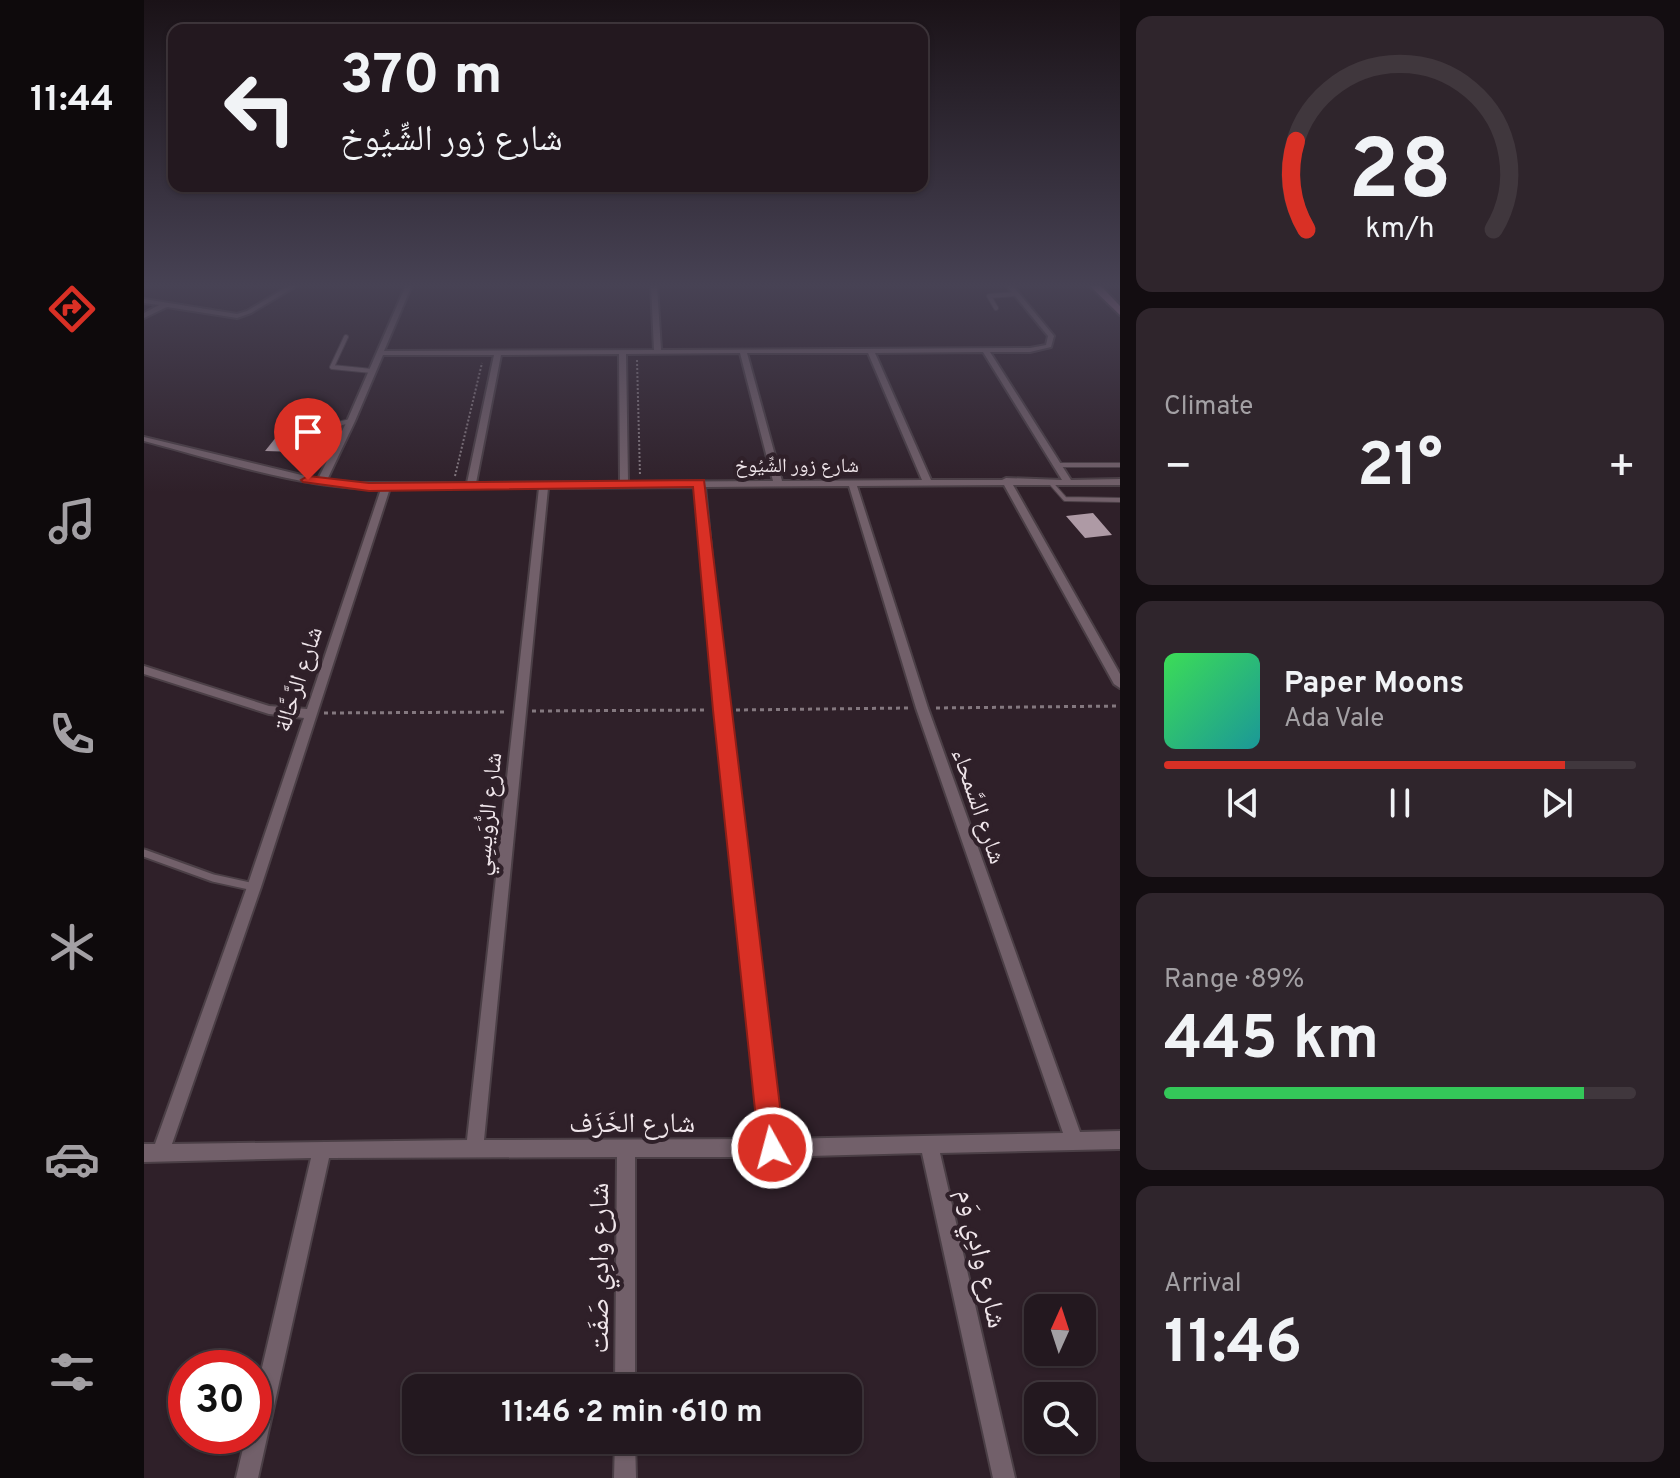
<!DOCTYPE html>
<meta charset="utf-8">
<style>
:root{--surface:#23181f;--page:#2f252c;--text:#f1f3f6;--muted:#a3a0a4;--line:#40373d;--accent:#d93025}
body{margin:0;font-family:Overpass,"Noto Naskh Arabic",sans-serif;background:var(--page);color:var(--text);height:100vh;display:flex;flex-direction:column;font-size:30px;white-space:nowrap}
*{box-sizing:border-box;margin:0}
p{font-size:26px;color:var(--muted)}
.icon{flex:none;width:44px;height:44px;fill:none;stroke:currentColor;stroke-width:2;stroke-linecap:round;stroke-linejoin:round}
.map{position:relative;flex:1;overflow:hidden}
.panel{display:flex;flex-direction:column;gap:16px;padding:16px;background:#130d11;width:560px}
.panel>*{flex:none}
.top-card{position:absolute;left:24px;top:24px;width:760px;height:168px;border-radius:16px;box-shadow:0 2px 6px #0004,0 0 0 2px var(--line);background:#23181f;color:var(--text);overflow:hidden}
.needle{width:52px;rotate:3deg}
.tools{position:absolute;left:880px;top:1294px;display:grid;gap:16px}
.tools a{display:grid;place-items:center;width:72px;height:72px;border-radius:16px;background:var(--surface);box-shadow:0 2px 6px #0004,0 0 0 2px var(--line);font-size:40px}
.speed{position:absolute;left:24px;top:1350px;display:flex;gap:16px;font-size:40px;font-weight:700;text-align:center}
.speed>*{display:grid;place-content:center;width:104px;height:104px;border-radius:50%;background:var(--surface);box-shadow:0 2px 6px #0004,0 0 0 2px var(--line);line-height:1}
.speed .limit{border:12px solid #d22;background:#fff;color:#111}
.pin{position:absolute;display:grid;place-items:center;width:68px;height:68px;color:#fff;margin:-82px -34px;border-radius:50% 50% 50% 0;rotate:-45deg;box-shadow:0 0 8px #0007}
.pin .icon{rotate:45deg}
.me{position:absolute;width:88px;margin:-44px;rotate:353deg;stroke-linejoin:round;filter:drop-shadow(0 0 6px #0008)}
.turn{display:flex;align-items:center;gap:28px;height:168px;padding:0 40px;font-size:36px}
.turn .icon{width:104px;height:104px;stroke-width:2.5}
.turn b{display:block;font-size:56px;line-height:68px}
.big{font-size:60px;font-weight:700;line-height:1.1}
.panel .tile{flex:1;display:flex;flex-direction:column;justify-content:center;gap:12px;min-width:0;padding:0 28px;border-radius:16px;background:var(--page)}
.panel .dial{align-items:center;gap:0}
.dial svg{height:208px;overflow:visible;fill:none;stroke:var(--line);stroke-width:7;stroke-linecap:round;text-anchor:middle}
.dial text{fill:var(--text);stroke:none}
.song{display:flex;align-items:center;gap:24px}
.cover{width:96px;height:96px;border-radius:12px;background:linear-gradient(135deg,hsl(130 70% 55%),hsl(180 70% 35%))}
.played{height:8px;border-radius:4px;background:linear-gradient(90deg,var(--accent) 85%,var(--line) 85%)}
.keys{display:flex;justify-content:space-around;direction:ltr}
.heat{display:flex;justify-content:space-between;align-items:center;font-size:44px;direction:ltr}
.charge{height:12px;border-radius:6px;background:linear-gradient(90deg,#34c759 89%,var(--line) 0)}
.trip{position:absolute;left:258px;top:1374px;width:460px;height:80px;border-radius:16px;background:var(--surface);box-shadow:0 2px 6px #0004,0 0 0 2px var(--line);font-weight:700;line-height:80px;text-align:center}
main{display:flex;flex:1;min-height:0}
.tabs{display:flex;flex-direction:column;width:144px;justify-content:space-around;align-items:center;background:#0e0a0c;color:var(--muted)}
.tabs .icon{width:56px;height:56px}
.tabs .selected{color:var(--accent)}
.tabs b{font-size:36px;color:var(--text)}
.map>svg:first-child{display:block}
.building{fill:#ae9aa5}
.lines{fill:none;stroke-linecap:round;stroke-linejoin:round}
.service-far1-casing{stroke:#4b3f46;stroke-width:6}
.service-casing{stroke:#4b3f46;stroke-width:11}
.minor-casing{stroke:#4b3f46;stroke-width:4}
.primary-casing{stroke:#4b3f46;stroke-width:4}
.path-far1{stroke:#84787f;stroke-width:2;stroke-dasharray:2 2;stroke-linecap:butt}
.path{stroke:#84787f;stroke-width:3;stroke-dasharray:4 4;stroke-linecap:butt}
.service-far1{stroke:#72606a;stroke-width:4}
.service{stroke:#72606a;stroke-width:7}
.minor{fill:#72606a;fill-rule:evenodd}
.primary{fill:#af799a;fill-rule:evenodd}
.route{fill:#d93025;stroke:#8d1f18;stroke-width:2}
.labels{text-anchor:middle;stroke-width:8;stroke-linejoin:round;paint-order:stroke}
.far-street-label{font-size:20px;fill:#efe5ea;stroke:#2f2029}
.street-label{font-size:24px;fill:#efe5ea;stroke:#2f2029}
.near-street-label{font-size:28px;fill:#efe5ea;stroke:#2f2029}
</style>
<main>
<nav class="tabs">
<b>11:44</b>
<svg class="icon selected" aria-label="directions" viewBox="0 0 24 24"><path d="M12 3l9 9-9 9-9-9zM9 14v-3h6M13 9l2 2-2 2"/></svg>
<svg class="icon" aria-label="music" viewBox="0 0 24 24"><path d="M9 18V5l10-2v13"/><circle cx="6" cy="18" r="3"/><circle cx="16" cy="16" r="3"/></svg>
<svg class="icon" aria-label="phone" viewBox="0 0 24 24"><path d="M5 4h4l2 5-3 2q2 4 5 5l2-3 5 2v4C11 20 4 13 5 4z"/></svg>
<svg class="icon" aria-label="climate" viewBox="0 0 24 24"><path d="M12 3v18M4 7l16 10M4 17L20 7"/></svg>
<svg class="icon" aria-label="car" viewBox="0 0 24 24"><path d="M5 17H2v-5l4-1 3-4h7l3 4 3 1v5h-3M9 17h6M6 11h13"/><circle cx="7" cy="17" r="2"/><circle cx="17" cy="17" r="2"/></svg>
<svg class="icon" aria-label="filters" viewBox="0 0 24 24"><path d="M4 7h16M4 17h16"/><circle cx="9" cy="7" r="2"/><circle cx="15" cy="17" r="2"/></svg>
</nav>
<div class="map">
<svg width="976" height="1478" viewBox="0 0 976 1478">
<rect width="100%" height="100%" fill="#2f2029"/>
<path class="building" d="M133,436l31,1 -11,15 -32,-1z
M949,513l19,22 -27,3 -19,-22z"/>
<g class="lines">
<g class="service-far1-casing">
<path id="service-far1" d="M852,308l-7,-12 27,-2
M202,337l-14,30 40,4
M189,460l-17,-2 -3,-5 15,-27 23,-5
M913,465h63
M906,482l15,17 55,1"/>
</g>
<g class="service-casing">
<path id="service" d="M0,853l69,25 41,9"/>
</g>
<g class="minor-casing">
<path id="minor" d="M146,285h8l-47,28 -14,5 -70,-11 -23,11v-5l15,-8 -15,-2v-4l93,15 10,-3z
M262,285h6l-28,66 270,-1 -3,-65h6l4,65 369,-2 16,-3 2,-9 -42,-51h6l42,51 -3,11 -21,5h-40l81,128 49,-1v6h-107l107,189v14l-6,-4 -110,-199 -147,1 71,222 152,424 40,-1v18l-180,4 75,325h-22l-71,-325 -150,4h-137v231h-20l2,-231 -288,1 -71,320h-22l10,-42h8v-34l57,-244 -167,4v-18h11l92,-257 57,-169 -35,-4 -125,-40v-8l125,40 38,3 74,-220c-79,0 -160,-28 -237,-48v-4l174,42 29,-58zM839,352l79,128 -56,-2 -4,2h-71l-56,-127zM596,353l33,128 -145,1 -2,-128zM603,353h121l54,127 -140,1zM475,354l1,128 -144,1 25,-128zM239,355h111l-27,128h-109l-31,-3 28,-59zM705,486l67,222 147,425 -283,6 -53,-429 -22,-223zM552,487l19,223 47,429 -278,1 64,-652zM246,488h149l-72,652 -295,4 89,-257z
M471,1440h20l1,38h-22z"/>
</g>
<g class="primary-casing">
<path id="primary" d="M945,285h11l20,21v9z"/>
</g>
<path class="path-far1" d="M493,360l3,116
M311,476l27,-113"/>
<path class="path" d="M792,708l184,-2
M592,710l172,-2
M388,711l176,-1
M180,713l184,-1"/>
<use href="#service-far1" class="service-far1"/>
<use href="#service" class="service"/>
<use href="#minor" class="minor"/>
<use href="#primary" class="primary"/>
</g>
<linearGradient id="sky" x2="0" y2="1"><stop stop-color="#1a1217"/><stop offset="0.58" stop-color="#474254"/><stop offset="1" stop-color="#474254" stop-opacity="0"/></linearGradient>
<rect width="976" height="492" fill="url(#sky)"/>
<path class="route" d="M164,476l61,7 335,-3 81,668 -4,9 -9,4 -9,-4 -4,-9 -46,-438 -20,-223 -324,4 -66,-9 -2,-2z"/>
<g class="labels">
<g class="far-street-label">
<text x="653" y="472">شارع زور الشِّيُوخ</text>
</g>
<g class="street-label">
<text transform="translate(154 679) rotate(-72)" y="8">شارع الرَّحَّالة</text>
<text transform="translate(835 806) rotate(71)" y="8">شارع السَّمحاء</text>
<text transform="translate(343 814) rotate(-84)" y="8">شارع الرُّوَيسِي</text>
</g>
<g class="near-street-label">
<text x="488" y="1132">شارع الخَزَف</text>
<text transform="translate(839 1258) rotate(77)" y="10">شارع وادِي وَم</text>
<text transform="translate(454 1268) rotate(-90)" y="10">شارع وادِي صَفَت</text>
</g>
</g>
</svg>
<div class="tools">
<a><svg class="needle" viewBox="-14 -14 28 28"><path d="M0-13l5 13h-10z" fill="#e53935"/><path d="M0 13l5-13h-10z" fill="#a3a0a4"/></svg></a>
<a><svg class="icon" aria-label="search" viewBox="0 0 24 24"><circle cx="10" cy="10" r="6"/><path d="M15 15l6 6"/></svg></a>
</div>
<div class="speed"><div class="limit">30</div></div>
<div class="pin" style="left:164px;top:480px;background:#d93025"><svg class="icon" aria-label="arrive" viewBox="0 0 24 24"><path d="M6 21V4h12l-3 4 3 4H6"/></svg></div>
<svg class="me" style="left:628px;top:1148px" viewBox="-20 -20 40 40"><circle r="17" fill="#d93025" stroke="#fff" stroke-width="3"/><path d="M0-11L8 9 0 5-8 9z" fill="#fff"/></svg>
<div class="trip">11:46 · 2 min · 610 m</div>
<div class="top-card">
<div class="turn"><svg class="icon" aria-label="left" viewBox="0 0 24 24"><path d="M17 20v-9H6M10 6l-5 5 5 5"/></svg><div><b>370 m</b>شارع زور الشِّيُوخ</div></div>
</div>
</div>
<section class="panel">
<div class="tile dial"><svg viewBox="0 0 100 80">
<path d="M14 69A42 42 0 1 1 86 69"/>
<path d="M14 69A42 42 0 0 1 10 35" stroke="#d93025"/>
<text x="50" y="56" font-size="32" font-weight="700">28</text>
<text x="50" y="72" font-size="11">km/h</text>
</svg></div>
<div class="tile"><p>Climate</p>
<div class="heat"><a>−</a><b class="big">21°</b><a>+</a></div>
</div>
<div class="tile">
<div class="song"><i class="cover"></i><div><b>Paper Moons</b><p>Ada Vale</p></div></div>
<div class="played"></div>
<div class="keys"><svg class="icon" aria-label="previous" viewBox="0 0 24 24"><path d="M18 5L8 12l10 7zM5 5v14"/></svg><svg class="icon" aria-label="pause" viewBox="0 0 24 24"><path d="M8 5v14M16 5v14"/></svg><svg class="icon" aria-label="next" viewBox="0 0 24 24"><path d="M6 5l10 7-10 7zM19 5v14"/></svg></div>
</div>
<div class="tile"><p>Range · 89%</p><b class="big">445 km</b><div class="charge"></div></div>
<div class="tile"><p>Arrival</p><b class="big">11:46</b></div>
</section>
</main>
